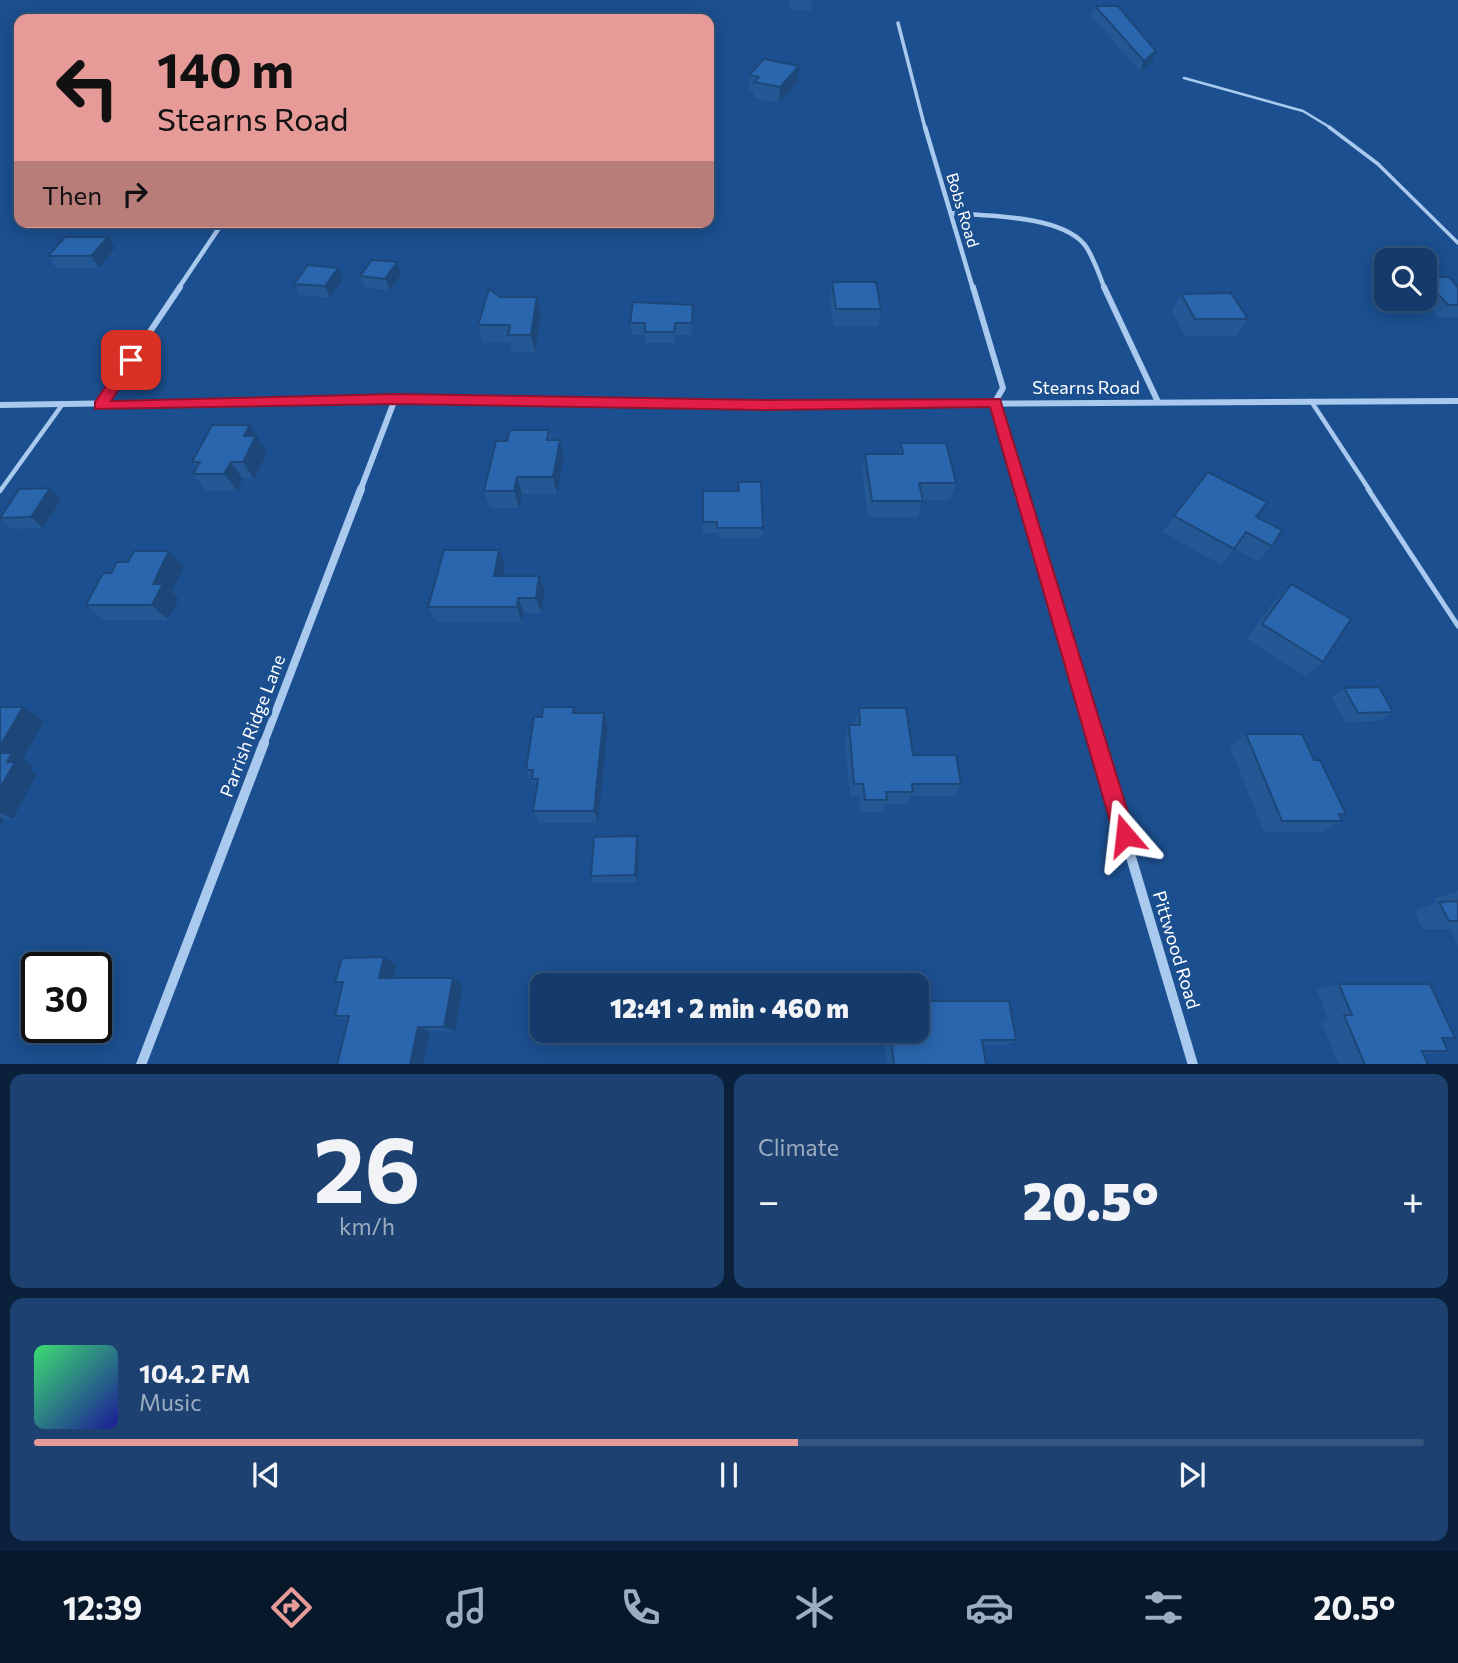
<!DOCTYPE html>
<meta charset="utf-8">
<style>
:root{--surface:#143b6b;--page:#1d4271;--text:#f1f3f6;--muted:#9dadc1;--line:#33557e;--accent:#e69b98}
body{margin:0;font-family:Commissioner,sans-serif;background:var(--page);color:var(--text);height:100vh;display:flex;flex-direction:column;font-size:26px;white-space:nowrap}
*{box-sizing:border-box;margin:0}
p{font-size:23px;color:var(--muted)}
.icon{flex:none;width:38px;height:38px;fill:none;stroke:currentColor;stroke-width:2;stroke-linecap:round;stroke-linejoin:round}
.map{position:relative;height:1064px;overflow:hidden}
.details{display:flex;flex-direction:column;gap:10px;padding:10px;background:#0b203b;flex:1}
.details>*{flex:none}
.hud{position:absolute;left:14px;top:14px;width:700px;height:214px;border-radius:14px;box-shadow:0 4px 18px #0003,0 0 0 2px var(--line);background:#e69b98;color:#111;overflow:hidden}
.fabs{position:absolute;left:1374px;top:248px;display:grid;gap:14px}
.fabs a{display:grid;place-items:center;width:63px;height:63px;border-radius:14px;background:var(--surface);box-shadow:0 4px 18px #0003,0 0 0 2px var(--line);font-size:35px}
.speed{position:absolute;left:21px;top:952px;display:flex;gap:14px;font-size:35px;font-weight:700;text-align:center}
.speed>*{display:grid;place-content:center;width:91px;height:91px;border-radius:50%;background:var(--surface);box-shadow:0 4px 18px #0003,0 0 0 2px var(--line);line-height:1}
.speed .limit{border:4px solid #111;border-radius:10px;background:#fff;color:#111}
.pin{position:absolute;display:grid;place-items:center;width:60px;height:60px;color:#fff;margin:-30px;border-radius:14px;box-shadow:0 4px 10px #0006}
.me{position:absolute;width:77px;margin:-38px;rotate:343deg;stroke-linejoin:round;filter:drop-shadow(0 0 5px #0008)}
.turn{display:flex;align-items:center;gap:24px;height:147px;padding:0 28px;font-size:32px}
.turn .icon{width:91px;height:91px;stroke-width:2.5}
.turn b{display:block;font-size:49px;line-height:60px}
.then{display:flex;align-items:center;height:66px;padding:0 28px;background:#0003;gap:14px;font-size:26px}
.big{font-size:52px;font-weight:800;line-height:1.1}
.details .tile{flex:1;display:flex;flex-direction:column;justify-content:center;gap:10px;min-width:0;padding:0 24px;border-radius:14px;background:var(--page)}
.details .dial{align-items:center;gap:0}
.dial b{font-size:91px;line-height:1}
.song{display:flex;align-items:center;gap:21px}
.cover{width:84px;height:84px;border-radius:10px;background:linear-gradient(135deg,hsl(140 70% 55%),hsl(240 70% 35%))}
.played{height:7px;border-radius:4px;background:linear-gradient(90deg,var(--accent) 55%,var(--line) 55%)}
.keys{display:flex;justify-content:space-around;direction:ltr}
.heat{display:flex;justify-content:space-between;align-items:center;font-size:38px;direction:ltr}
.details .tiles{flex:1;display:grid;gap:10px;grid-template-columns:1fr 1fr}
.tile:last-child{grid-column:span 2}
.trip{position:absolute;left:530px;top:973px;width:399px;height:70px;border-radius:14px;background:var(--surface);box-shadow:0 4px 18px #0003,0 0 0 2px var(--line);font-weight:800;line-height:70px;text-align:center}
.menu{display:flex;height:112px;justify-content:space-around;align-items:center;background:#08182b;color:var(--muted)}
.menu .icon{width:49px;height:49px}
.menu .selected{color:var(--accent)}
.menu b{font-size:32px;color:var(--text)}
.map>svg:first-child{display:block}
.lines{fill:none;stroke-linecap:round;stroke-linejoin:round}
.lane-far3{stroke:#a9c9ee;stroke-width:2.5}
.lane-far2{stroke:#a9c9ee;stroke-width:3.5}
.lane-far1{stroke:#a9c9ee;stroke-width:4.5}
.lane{stroke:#a9c9ee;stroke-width:5}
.street-far4{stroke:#a9c9ee;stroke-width:3.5}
.street-far3{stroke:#a9c9ee;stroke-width:4.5}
.street-far2{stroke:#a9c9ee;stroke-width:6}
.street-far1{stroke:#a9c9ee;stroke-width:8}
.street{stroke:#a9c9ee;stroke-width:10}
.wall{fill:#245895}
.shaded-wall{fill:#1d4779}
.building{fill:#2a66ad;stroke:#1d4779;stroke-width:2}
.route{fill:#e11d48;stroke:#92132f;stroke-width:2}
.labels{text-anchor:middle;stroke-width:7;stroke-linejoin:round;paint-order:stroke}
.far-street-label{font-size:16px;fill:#fff;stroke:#1b4f8f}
.street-label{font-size:18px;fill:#fff;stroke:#1b4f8f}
</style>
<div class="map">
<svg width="1458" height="1065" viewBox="0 0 1458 1065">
<rect width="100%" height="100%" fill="#1b4f8f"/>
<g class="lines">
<path class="lane-far3" d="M1184,78l119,33 28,17"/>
<path class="lane-far2" d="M1329,127l49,37 80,79"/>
<path class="lane-far1" d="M1311,401l59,90
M0,491l62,-86"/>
<path class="lane" d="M1368,489l90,137"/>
<path class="street-far4" d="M898,23l27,105"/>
<path class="street-far3" d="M925,127l48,162
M951,213c35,3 108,2 133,31 9,11 15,31 21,45
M178,289l45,-67"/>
<path class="street-far2" d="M973,287l30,101 -8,14 27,89
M1104,287l54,115
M0,405l395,-6 373,6 690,-4
M100,406l80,-119
M360,491l35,-92"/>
<path class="street-far1" d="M1021,489l76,256
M263,745l98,-256"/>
<path class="street" d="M1097,743l96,322
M141,1065l123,-322"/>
</g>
<path class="wall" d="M789,0h23l-1,10h-20z
M1095,6l61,45 -4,11 -12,9 -49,-55z
M749,75l49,6 -19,22 -25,-5v-7l-5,-1z
M108,237l7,11 -16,20h-43l-8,-12z
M397,262l4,12 -11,16 -25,-2 -5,-12z
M338,268l5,11 -13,19 -30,-3 -6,-11z
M1424,277l34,10v30h-20l-15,-18h1z
M832,282l49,27 -3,17h-44l-4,-27z
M1181,294l67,25 -11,17h-52l-13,-25z
M537,297l4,17 -6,38h-23l-2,-10h-27l-5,-17z
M693,316l-1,19h-17v8h-29l-1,-8h-13l-2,-12z
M549,430l3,10h8l4,17 -7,37h-35l-3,14h-29l-6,-17 23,-50z
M261,442l-1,1 7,10 -13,26h-11l-6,12h-31l-13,-17 4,-6 -5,-6z
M901,443l55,40 -6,17h-28l-4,17h-50l-6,-47 3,-16h34z
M50,488l11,11 -18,29 -31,1 -12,-11z
M703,491l60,37 -1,10h-44l-1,-5h-14z
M1174,516l82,1 16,29 -14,15 -24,-12 -13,16 -58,-33z
M169,551l15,16 -12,25 7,7 -11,21h-64l-18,-15 25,-32 17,-11z
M505,566l-2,10h36l6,15 -4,22h-17l-2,9h-85l-9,-15z
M1291,584l32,78 -17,14 -59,-37 28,-39z
M1344,688l49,24 -13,9 -35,1 -13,-25z
M0,707l44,14 -21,38 11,6 -3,6 6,3 -24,45h-8l-5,8z
M574,707l2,6h28l4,14 -10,96h-59l-6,-12 4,-24 -3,-5h-2l-6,-12 16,-53z
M859,708l54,47 48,29 -7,12h-43l-4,8h-22l-3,8h-22l-1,-16h-9l-5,-57 4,-14h6v-3z
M1246,734l68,26 32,54 -6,2 2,5 -20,11h-58l-34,-85z
M637,836l2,7 -1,39 -44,1 -3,-7z
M1458,891v55l-8,-17h-27l-9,-18 22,-8 -2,-4z
M384,957l12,8 -3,13h60l10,7 -8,46h-25l-7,34h-86l11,-45 -13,-4 8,-30 -8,-4z
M1339,984l116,54 -12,2 5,11 -24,4 4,10h-89l-18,-45 7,-1 -11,-29z
M884,1031h33l99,9 -11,5h-22l3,20h-99z"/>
<path class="shaded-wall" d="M1156,51l-4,11 -12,9 4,-10z
M799,66l-1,15 -19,22 1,-16z
M108,237l7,11 -16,20 -8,-12z
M397,262l4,12 -11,16 -5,-11z
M338,268l5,11 -13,19 -5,-12z
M537,297l4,17 -6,38 -4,-17z
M250,425l17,28 -13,26 -11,-17 1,-26z
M560,440l4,17 -7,37 -4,-17z
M231,462l12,17 -6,12 -13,-17z
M517,477l5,17 -3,14 -5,-17z
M50,488l11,11 -18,29 -12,-11z
M499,550l6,16 -5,25 -6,-15z
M169,551l15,16 -12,25 7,7 -11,21 -16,-15 1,-21z
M539,576l6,15 -4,22 -5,-15z
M518,598l6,15 -2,9 -5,-15z
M23,707l21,14 -21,38 11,6 -3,6 6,3 -24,45 -13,-6v-25l7,-26 -7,-7v-9z
M604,713l4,14 -10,96 -4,-12z
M0,817l5,2 -5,8z
M637,836l2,7 -1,39 -3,-7z
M384,957l12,8 -4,20 -13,-7z
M453,978l10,7 -8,46 -11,-4z
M418,1027l12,4 -7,34h-13z"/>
<path class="building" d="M1095,6h23l38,45 -12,10z
M764,59l35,7 -19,21 -26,-5 5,-5 -10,-2z
M65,237h43l-17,19h-43z
M372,260l25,2 -12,17 -25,-3z
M308,265l30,3 -13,18 -31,-2z
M1424,277h25l9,10v18h-10l-24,-26z
M832,282h44l5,27h-45z
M489,289l11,8h37l-6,38h-23l2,-10h-32z
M1231,293l17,26h-53l-14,-25z
M633,302l60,3 -1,18h-17l-1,9h-29v-9h-15z
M212,425h38l-6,11h12l-13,26h-12l-7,12h-31l7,-12h-8z
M510,430h39l-2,10h13l-7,37h-36l-3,14h-30l12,-50h11z
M901,443h45l10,40h-37l4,18h-51l-7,-47h38z
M1208,472l59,30 -11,15 26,13 -10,16 -26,-14 -12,17 -60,-33z
M738,482h23l2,46h-46v-6h-14v-31h36z
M50,488l-19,29 -31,1 19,-29z
M444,550h55l-5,26h45l-3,22h-18l-1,9h-89z
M134,551h35l-16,33h10l-11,21h-66l17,-32h8l6,-11h11z
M1291,584l60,35 -28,43 -61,-38z
M1379,687l14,25 -35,1 -14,-25z
M0,707h23l-23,39z
M543,707h31l-1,6h31l-10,98h-61l5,-32h-6l1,-9h-7l8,-53h8z
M859,708h47l7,47h43l5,29h-49l1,8h-27l1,8h-22l-2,-16h-9l-5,-59h11z
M1246,734h56l12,26h6l26,54h-7l3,7h-60z
M0,753h12l-5,9h8l-15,26z
M637,836l-2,39 -44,1 3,-39z
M1458,901v20h-9l-10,-19z
M384,957l-5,21h74l-9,49h-26l-8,38h-73l12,-49h-14l8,-34h-8l7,-24z
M1339,984h91l25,54h-13l6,13h-26l6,14h-63l-21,-50h8z
M917,1001h92l7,39h-34l4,25h-92l-4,-34h27z"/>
<path class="route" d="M131,355l7,5 -27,41 284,-7 373,6 232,-1 135,436 -3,7 -7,3 -8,-3 -3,-7 -124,-428 -222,3 -373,-6 -300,5v-7l31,-45z"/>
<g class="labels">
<g class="far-street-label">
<text transform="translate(963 210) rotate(73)" y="6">Bobs Road</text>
</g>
<g class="street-label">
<text x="1086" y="394">Stearns Road</text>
<text transform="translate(253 726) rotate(-69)" y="6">Parrish Ridge Lane</text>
<text transform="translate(1176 950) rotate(73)" y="6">Pittwood Road</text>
</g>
</g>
</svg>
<div class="fabs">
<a><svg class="icon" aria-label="search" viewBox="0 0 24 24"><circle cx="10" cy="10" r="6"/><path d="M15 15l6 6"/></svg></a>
</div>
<div class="speed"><div class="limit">30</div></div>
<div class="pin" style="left:131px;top:360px;background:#d93025"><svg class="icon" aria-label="arrive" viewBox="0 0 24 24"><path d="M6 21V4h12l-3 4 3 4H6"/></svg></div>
<svg class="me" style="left:1125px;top:835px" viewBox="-20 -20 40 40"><path d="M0-17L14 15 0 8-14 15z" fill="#e11d48" stroke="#fff" stroke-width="4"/></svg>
<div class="trip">12:41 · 2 min · 460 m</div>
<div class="hud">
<div class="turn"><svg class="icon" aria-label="left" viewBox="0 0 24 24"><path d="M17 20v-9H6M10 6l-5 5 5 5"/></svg><div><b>140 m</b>Stearns Road</div></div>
<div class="then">Then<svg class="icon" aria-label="right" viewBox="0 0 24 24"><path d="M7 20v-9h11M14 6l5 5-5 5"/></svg></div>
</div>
</div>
<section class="details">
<div class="tiles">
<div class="tile dial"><b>26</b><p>km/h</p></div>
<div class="tile"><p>Climate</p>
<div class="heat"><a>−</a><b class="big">20.5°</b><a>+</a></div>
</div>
<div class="tile">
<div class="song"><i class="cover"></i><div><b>104.2 FM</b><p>Music</p></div></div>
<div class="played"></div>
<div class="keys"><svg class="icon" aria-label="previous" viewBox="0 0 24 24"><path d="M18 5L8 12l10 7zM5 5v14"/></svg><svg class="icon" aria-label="pause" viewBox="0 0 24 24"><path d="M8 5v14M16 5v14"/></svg><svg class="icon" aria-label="next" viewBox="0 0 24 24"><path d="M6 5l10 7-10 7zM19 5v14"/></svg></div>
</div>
</div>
</section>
<nav class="menu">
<b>12:39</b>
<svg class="icon selected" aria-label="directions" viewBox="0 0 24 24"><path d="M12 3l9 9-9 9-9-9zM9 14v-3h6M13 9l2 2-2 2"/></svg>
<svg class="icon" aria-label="music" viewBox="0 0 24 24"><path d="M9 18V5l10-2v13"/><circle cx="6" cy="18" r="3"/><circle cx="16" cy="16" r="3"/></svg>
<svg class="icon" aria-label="phone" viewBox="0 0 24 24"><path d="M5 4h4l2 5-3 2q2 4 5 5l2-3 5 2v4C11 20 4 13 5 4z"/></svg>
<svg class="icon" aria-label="climate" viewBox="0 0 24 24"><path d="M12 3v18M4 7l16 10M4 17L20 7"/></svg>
<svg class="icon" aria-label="car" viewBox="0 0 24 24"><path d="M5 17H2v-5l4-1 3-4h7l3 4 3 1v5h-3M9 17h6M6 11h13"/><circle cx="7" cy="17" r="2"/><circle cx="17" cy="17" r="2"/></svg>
<svg class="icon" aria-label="filters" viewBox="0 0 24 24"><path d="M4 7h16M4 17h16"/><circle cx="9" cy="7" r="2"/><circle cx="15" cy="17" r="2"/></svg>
<b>20.5°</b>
</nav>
